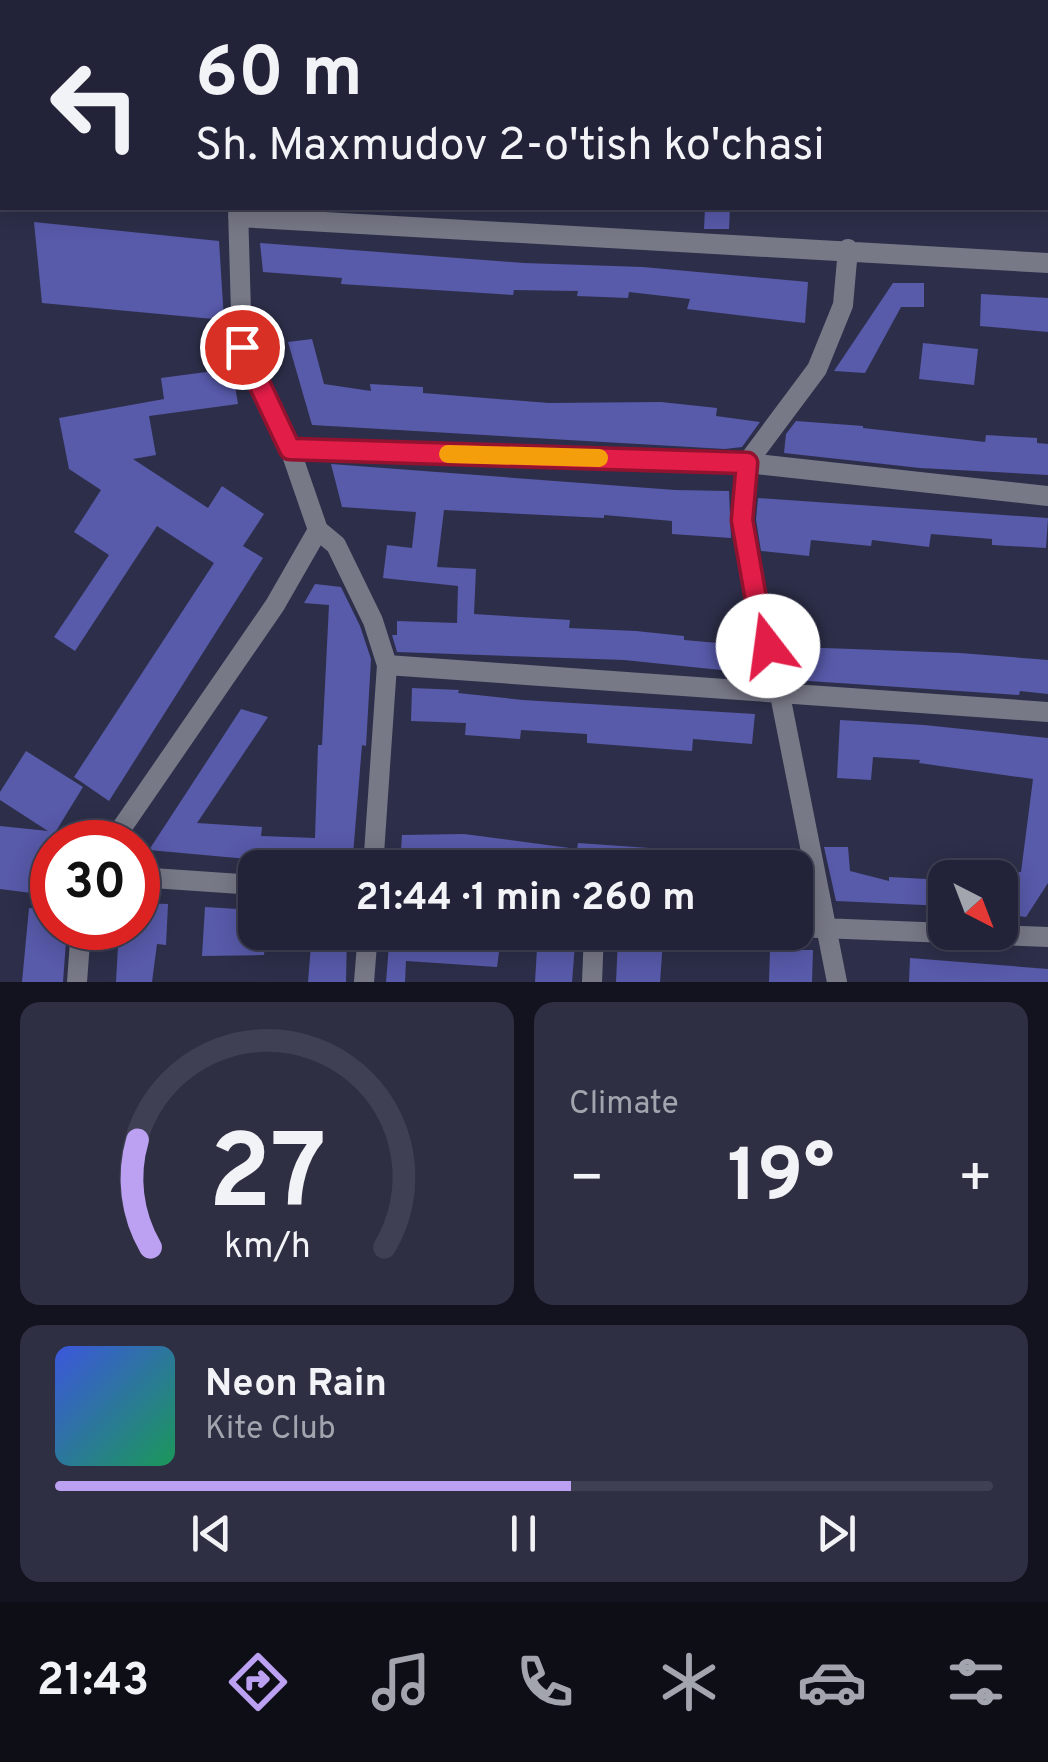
<!DOCTYPE html>
<meta charset="utf-8">
<style>
:root{--surface:#222338;--page:#2e2f43;--text:#f1f3f6;--muted:#a2a4ae;--line:#3f4053;--accent:#bca0f2}
body{margin:0;font-family:Overpass,sans-serif;background:var(--page);color:var(--text);height:100vh;display:flex;flex-direction:column;font-size:38px;white-space:nowrap}
*{box-sizing:border-box;margin:0}
p{font-size:32px;color:var(--muted)}
.icon{flex:none;width:55px;height:55px;fill:none;stroke:currentColor;stroke-width:2;stroke-linecap:round;stroke-linejoin:round}
.map{position:relative;height:982px;overflow:hidden}
.drawer{display:flex;flex-direction:column;gap:20px;padding:20px;background:#13131f;flex:1}
.drawer>*{flex:none}
.top-card{position:absolute;left:0px;top:0px;width:1050px;height:210px;box-shadow:0 5px 25px #0003,0 0 0 2px var(--line);background:#222338;color:var(--text);overflow:hidden}
.needle{width:65px;rotate:138deg}
.controls{position:absolute;left:928px;top:860px;display:grid;gap:20px}
.controls a{display:grid;place-items:center;width:90px;height:90px;border-radius:20px;background:var(--surface);box-shadow:0 5px 25px #0003,0 0 0 2px var(--line);font-size:50px}
.speed{position:absolute;left:30px;top:820px;display:flex;gap:20px;font-size:50px;font-weight:700;text-align:center}
.speed>*{display:grid;place-content:center;width:130px;height:130px;border-radius:50%;background:var(--surface);box-shadow:0 5px 25px #0003,0 0 0 2px var(--line);line-height:1}
.speed .limit{border:15px solid #d22;background:#fff;color:#111}
.pin{position:absolute;display:grid;place-items:center;width:85px;height:85px;color:#fff;margin:-42px;border:5px solid #fff;border-radius:50%;box-shadow:0 2px 10px #0007}
.me{position:absolute;width:110px;margin:-55px;rotate:345deg;stroke-linejoin:round;filter:drop-shadow(0 0 8px #0008)}
.turn{display:flex;align-items:center;gap:35px;height:210px;padding:0 30px;font-size:45px}
.turn .icon{width:130px;height:130px;stroke-width:2.5}
.turn b{display:block;font-size:70px;line-height:85px}
.big{font-size:75px;font-weight:700;line-height:1.1}
.drawer .widget{flex:1;display:flex;flex-direction:column;justify-content:center;gap:15px;min-width:0;padding:0 35px;border-radius:20px;background:var(--page)}
.drawer .dial{align-items:center;gap:0}
.dial svg{height:260px;overflow:visible;fill:none;stroke:var(--line);stroke-width:7;stroke-linecap:round;text-anchor:middle}
.dial text{fill:var(--text);stroke:none}
.song{display:flex;align-items:center;gap:30px}
.cover{width:120px;height:120px;border-radius:15px;background:linear-gradient(135deg,hsl(230 70% 55%),hsl(150 70% 35%))}
.played{height:10px;border-radius:5px;background:linear-gradient(90deg,var(--accent) 55%,var(--line) 55%)}
.keys{display:flex;justify-content:space-around;direction:ltr}
.heat{display:flex;justify-content:space-between;align-items:center;font-size:55px;direction:ltr}
.drawer .tiles{flex:1;display:grid;gap:20px;grid-template-columns:1fr 1fr}
.widget:last-child{grid-column:span 2}
.trip{position:absolute;left:238px;top:850px;width:575px;height:100px;border-radius:20px;background:var(--surface);box-shadow:0 5px 25px #0003,0 0 0 2px var(--line);font-weight:700;line-height:100px;text-align:center}
.menu{display:flex;height:160px;justify-content:space-around;align-items:center;background:#0e0e16;color:var(--muted)}
.menu .icon{width:70px;height:70px}
.menu .selected{color:var(--accent)}
.menu b{font-size:45px;color:var(--text)}
.map>svg:first-child{display:block}
.building{fill:#585aaa}
.lines{fill:none;stroke-linecap:round;stroke-linejoin:round}
.minor{stroke:#787987;stroke-width:20}
.route-casing{stroke:#92132f;stroke-width:25}
.route{stroke:#e11d48;stroke-width:18}
.slow{stroke:#f59e0b;stroke-width:18}
</style>
<div class="map">
<svg width="1048" height="982" viewBox="0 0 1048 982">
<rect width="100%" height="100%" fill="#2d2f4a"/>
<path class="building" d="M705,208h25l-1,21h-25z
M34,222l185,19 5,79 -182,-17z
M260,243l264,20 119,4 165,15 -3,41 -118,-14 3,-10 -61,-7 -1,6 -51,-2 1,-5 -64,-1 -1,5 -172,-11 1,-6 -79,-6z
M893,283h31v24h-23l-36,66 -31,-2z
M981,294l67,4v34l-68,-6z
M312,339l12,45 47,7 -1,-7 53,3v6l126,10 112,-1 56,6 -1,8 44,6 -18,25 -17,2 -413,-24 -24,-83z
M923,343l55,6 -4,36 -55,-6z
M228,345l10,59 -89,12 7,39 -23,4 75,49 14,-22 42,28 -21,32 20,12 -154,243 -35,-24 140,-214 -57,-37 -82,125 -21,-14 55,-82 -35,-23 27,-42 -32,-21 -10,-51 105,-19 -3,-21 53,-7 -3,-24z
M796,421l67,5v2l122,14 1,-7 51,3v5l11,1v31l-128,-7 -136,-15 2,-19z
M331,464l344,26 54,1 2,47 -59,-4v-13l-68,-6v3l-160,-8 -7,57 39,2 -2,45 96,6 -1,8 67,3 48,5v4l69,6 7,28 -136,-14 -227,-8 -5,-17h5v-14l60,2 1,-37 -75,-8 4,-33 25,3 4,-36 -74,-5z
M758,498l290,20 -2,30 -54,-3v-6l-61,-5 -2,13 -57,-7 -1,6 -60,-6 -2,16 -48,-5 -5,-31z
M315,584l26,3 19,39 11,33 -5,87 -4,-1 -10,122 -39,-3v-7l-53,-2v5l-111,-10 92,-141 27,8 -71,106 65,4 -1,9 54,2 3,-93h4l7,-140 -25,-2z
M797,647l163,6 88,7v34l-28,-3 -1,4 -225,-15z
M412,688l47,2 -1,3 65,7 232,14 -3,30 -59,-5 -1,12 -105,-8v-9l-66,-4 -1,9 -55,-4 1,-12 -55,-2z
M840,720l84,5 124,13v145l-22,34 -26,-3v-41l21,-1 12,-93 -114,-16 1,-3 -47,-3 -2,23 -34,-2z
M26,751l57,36 -38,62 -6,45 -39,-5v-63l48,5 -48,-31v-8z
M464,834l113,15 1,-6 185,13 -1,12 -362,-2 2,-31z
M824,847h24l2,24 39,10v-4l56,3v26l-109,-5z
M138,903l30,1 -2,41 -9,-1 -5,38h-36l3,-54h19z
M205,907l50,3v22h11l-2,23 -62,1z
M29,908l23,2v18h15l-4,54h-41z
M312,932h35l-1,50h-38z
M390,932h186l-4,50h-37l2,-34 -37,-3 -3,22 -91,-6 -1,21h-19z
M618,939l45,2 -3,41h-44z
M770,950h43l-1,32h-43z
M910,958l138,11v13h-139z"/>
<g class="lines">
<path class="minor" d="M229,0l1,2
M443,0v2
M668,0v2
M893,0v2
M238,208l4,139 48,102 28,81 18,15 37,76 14,44 -14,203
M238,217l810,46
M290,449l457,14 301,33
M387,665l661,47
M112,842l163,-237 43,-75
M138,877l117,8
M795,927l253,10
M77,982l4,-54
M364,982l4,-50
M592,982l2,-50
M837,982l-57,-287 -23,-90 -15,-84 5,-58 70,-94 26,-64 5,-56"/>
</g>
<g class="lines">
<g class="route-casing">
<path id="route" d="M242,347l48,102 457,14 -5,57 15,85 11,41"/>
</g>
<use href="#route" class="route"/>
<path class="slow" d="M448,454l151,4"/>
</g>
</svg>
<div class="controls">
<a><svg class="needle" viewBox="-14 -14 28 28"><path d="M0-13l5 13h-10z" fill="#e53935"/><path d="M0 13l5-13h-10z" fill="#a2a4ae"/></svg></a>
</div>
<div class="speed"><div class="limit">30</div></div>
<div class="pin" style="left:242px;top:347px;background:#d93025"><svg class="icon" aria-label="arrive" viewBox="0 0 24 24"><path d="M6 21V4h12l-3 4 3 4H6"/></svg></div>
<svg class="me" style="left:768px;top:646px" viewBox="-20 -20 40 40"><circle r="19" fill="#fff"/><path d="M0-13L10 11 0 6-10 11z" fill="#e11d48"/></svg>
<div class="trip">21:44 · 1 min · 260 m</div>
<div class="top-card">
<div class="turn"><svg class="icon" aria-label="left" viewBox="0 0 24 24"><path d="M17 20v-9H6M10 6l-5 5 5 5"/></svg><div><b>60 m</b>Sh. Maxmudov 2-o'tish ko'chasi</div></div>
</div>
</div>
<section class="drawer">
<div class="tiles">
<div class="widget dial"><svg viewBox="0 0 100 80">
<path d="M14 69A42 42 0 1 1 86 69"/>
<path d="M14 69A42 42 0 0 1 10 36" stroke="#bca0f2"/>
<text x="50" y="56" font-size="32" font-weight="700">27</text>
<text x="50" y="72" font-size="11">km/h</text>
</svg></div>
<div class="widget"><p>Climate</p>
<div class="heat"><a>−</a><b class="big">19°</b><a>+</a></div>
</div>
<div class="widget">
<div class="song"><i class="cover"></i><div><b>Neon Rain</b><p>Kite Club</p></div></div>
<div class="played"></div>
<div class="keys"><svg class="icon" aria-label="previous" viewBox="0 0 24 24"><path d="M18 5L8 12l10 7zM5 5v14"/></svg><svg class="icon" aria-label="pause" viewBox="0 0 24 24"><path d="M8 5v14M16 5v14"/></svg><svg class="icon" aria-label="next" viewBox="0 0 24 24"><path d="M6 5l10 7-10 7zM19 5v14"/></svg></div>
</div>
</div>
</section>
<nav class="menu">
<b>21:43</b>
<svg class="icon selected" aria-label="directions" viewBox="0 0 24 24"><path d="M12 3l9 9-9 9-9-9zM9 14v-3h6M13 9l2 2-2 2"/></svg>
<svg class="icon" aria-label="music" viewBox="0 0 24 24"><path d="M9 18V5l10-2v13"/><circle cx="6" cy="18" r="3"/><circle cx="16" cy="16" r="3"/></svg>
<svg class="icon" aria-label="phone" viewBox="0 0 24 24"><path d="M5 4h4l2 5-3 2q2 4 5 5l2-3 5 2v4C11 20 4 13 5 4z"/></svg>
<svg class="icon" aria-label="climate" viewBox="0 0 24 24"><path d="M12 3v18M4 7l16 10M4 17L20 7"/></svg>
<svg class="icon" aria-label="car" viewBox="0 0 24 24"><path d="M5 17H2v-5l4-1 3-4h7l3 4 3 1v5h-3M9 17h6M6 11h13"/><circle cx="7" cy="17" r="2"/><circle cx="17" cy="17" r="2"/></svg>
<svg class="icon" aria-label="filters" viewBox="0 0 24 24"><path d="M4 7h16M4 17h16"/><circle cx="9" cy="7" r="2"/><circle cx="15" cy="17" r="2"/></svg>
</nav>
